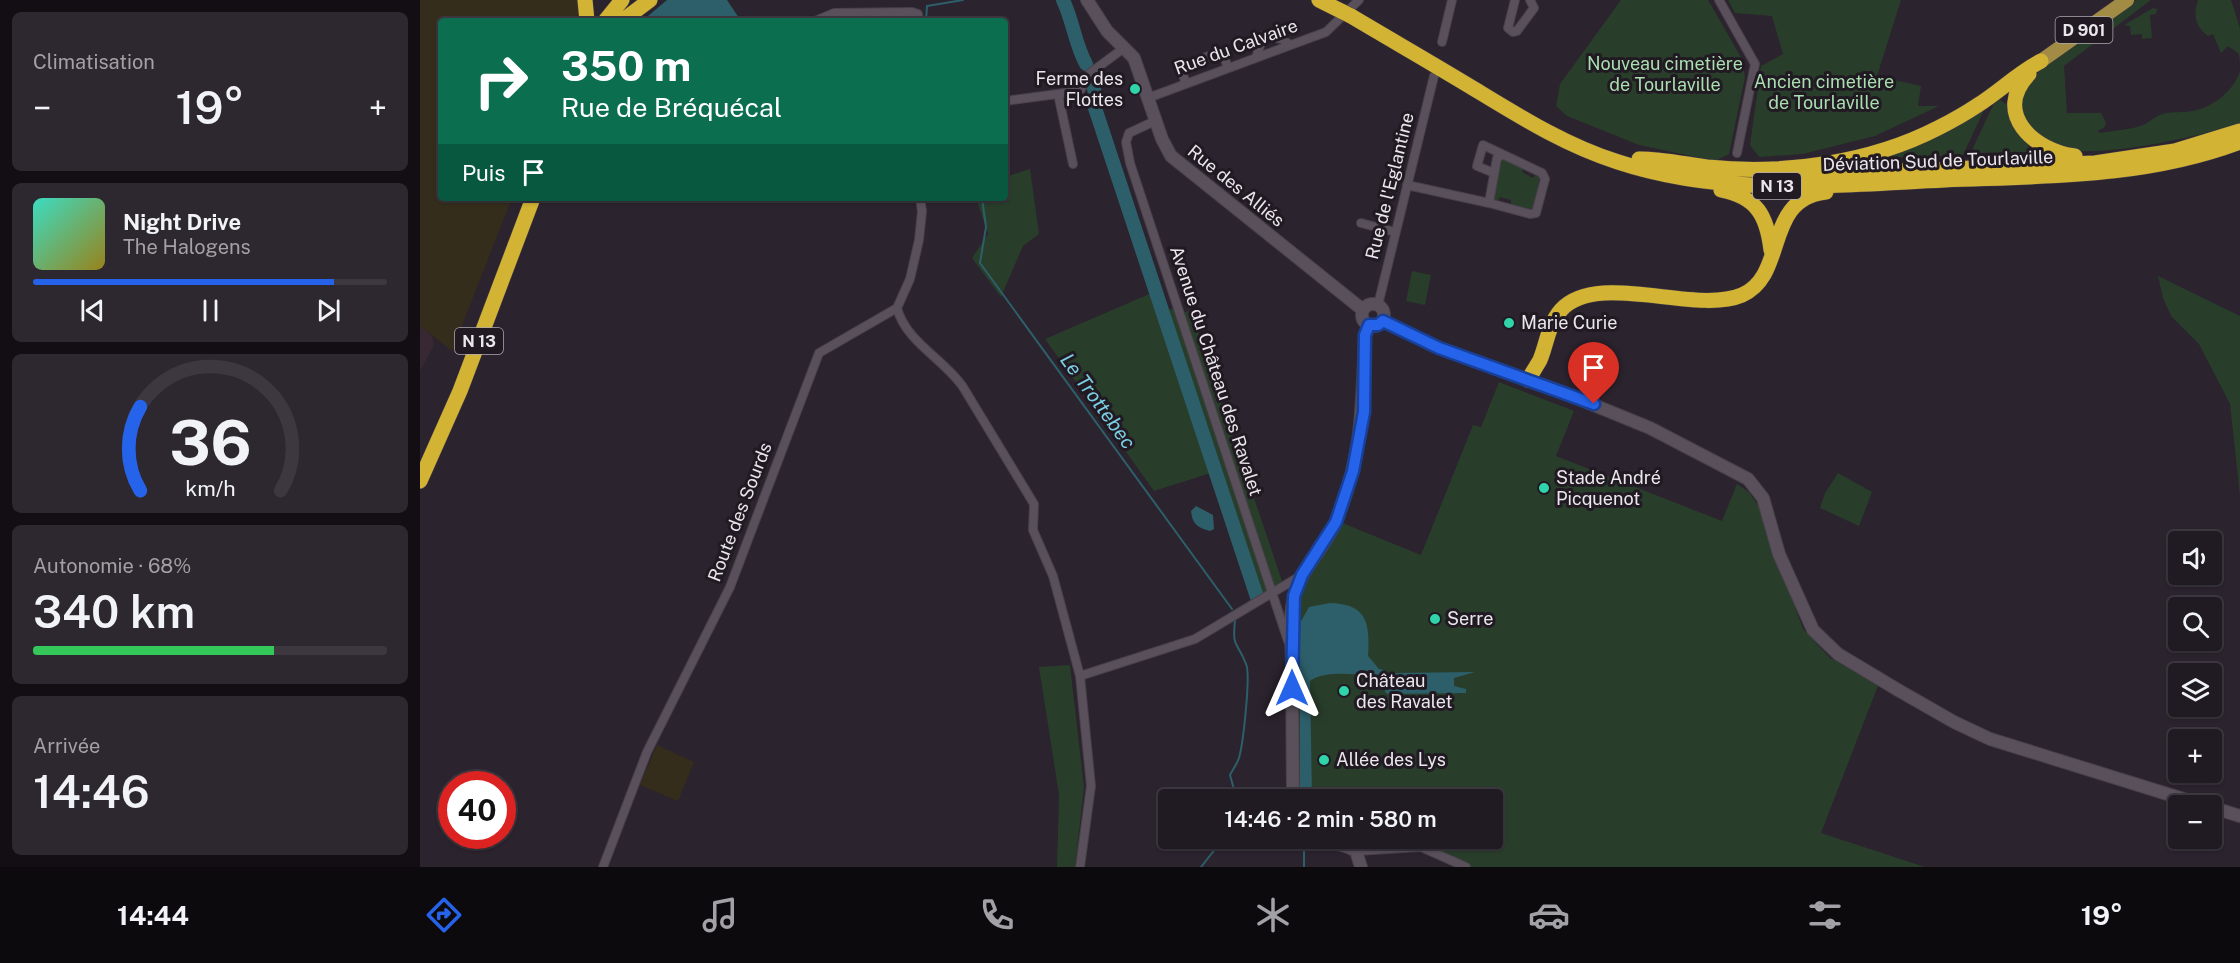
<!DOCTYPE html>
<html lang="fr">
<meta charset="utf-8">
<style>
:root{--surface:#201a22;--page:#2d272f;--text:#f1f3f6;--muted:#a2a1a5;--line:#3d3840;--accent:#2563eb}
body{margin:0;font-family:"Public Sans",sans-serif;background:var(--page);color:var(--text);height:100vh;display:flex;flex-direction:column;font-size:22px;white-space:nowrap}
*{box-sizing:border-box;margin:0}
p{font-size:20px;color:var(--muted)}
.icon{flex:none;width:33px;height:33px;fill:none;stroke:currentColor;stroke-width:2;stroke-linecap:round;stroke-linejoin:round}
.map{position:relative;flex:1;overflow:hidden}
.details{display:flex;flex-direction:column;gap:12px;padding:12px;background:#120e13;width:420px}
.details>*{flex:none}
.top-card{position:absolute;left:18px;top:18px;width:570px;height:183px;border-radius:6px;box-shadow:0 2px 4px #0004,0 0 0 2px var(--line);background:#0b6e4f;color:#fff;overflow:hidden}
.fabs{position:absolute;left:1748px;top:531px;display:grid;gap:12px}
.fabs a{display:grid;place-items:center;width:54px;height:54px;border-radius:6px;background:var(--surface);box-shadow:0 2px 4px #0004,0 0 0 2px var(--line);font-size:30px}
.speed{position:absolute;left:18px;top:771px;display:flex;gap:12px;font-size:30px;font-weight:700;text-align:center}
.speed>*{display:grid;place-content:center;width:78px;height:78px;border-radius:50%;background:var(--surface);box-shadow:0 2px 4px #0004,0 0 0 2px var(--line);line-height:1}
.speed .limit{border:9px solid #d22;background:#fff;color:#111}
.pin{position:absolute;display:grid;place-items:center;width:51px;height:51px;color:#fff;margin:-62px -26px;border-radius:50% 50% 50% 0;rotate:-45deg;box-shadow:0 0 6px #0007}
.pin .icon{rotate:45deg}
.me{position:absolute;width:66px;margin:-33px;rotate:0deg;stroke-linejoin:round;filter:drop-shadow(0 0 4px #0008)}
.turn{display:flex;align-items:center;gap:21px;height:126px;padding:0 24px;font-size:27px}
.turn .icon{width:78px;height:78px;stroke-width:2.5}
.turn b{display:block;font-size:42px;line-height:51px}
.then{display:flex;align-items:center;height:57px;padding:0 24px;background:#0003;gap:12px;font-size:22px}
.big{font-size:45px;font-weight:600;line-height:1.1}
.details .card{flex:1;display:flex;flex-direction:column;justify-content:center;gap:9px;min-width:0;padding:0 21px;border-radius:9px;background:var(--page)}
.details .dial{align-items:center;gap:0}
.dial svg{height:156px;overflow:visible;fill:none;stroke:var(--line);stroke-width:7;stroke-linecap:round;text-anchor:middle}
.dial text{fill:var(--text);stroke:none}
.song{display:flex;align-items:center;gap:18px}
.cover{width:72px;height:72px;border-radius:9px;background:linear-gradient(135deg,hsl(170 70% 55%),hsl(50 70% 35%))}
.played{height:6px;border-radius:3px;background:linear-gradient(90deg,var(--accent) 85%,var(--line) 85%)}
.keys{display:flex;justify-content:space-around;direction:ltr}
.heat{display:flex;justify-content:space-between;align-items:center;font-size:33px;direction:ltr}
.charge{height:9px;border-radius:4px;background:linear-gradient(90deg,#34c759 68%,var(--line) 0)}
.trip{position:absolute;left:738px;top:789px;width:345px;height:60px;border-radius:6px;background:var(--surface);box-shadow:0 2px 4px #0004,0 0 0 2px var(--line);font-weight:600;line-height:60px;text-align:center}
.dock{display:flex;height:96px;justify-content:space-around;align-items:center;background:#0d0a0e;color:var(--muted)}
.dock .icon{width:42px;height:42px}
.dock .active{color:var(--accent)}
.dock b{font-size:27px;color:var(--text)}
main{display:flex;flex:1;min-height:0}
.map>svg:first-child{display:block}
.commercial{fill:#382833}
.industrial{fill:#342d1c}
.green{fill:#293d2b}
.water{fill:#2d5f6a}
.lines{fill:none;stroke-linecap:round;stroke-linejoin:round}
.stream{stroke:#2d5f6a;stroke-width:2}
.river{stroke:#2d5f6a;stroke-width:14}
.street-casing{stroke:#474049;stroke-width:10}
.secondary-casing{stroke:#474049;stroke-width:14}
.primary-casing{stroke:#474049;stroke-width:15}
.highway-casing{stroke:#474049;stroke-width:16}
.street{stroke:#59505b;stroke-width:8}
.secondary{stroke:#59505b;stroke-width:12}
.primary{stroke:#a28b44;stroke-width:14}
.highway{stroke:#d3b334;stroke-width:15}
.highway-bridge-casing{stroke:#474049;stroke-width:16;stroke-linecap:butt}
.highway-bridge{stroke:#d3b334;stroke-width:15}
.route-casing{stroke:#184099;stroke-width:15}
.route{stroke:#2563eb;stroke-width:10}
.poi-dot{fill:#2fd4aa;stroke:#211a23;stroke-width:2}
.labels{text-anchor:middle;stroke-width:6;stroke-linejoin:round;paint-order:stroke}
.shield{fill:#211a23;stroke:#aea9b0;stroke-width:1.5}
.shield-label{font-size:16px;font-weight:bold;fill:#ebe6ec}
.street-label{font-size:18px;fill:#ebe6ec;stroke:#211a23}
.park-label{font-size:18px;fill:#a9dfaf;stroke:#211a23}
.poi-label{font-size:18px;fill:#ebe6ec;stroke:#211a23;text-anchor:start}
.water-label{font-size:20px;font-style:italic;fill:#7acfe2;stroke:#211a23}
</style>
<main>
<section class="details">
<div class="card"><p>Climatisation</p>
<div class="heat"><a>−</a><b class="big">19°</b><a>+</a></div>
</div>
<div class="card">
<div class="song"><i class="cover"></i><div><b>Night Drive</b><p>The Halogens</p></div></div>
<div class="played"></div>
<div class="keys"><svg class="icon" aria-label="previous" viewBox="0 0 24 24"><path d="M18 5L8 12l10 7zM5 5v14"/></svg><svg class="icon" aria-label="pause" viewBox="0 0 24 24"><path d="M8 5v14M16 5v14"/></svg><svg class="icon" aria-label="next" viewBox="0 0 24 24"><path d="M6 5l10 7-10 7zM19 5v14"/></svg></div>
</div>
<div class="card dial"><svg viewBox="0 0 100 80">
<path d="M14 69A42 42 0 1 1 86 69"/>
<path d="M14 69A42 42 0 0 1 14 26" stroke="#2563eb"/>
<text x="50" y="56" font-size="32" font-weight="700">36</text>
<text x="50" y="72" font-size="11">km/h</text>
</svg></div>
<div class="card"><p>Autonomie · 68%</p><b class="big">340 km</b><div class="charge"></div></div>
<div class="card"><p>Arrivée</p><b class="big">14:46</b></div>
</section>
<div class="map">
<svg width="1820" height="867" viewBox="0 0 1820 867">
<rect width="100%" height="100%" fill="#2b232d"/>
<path class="commercial" d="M0,326l12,10 2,9 -14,26z"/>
<path class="industrial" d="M0,0h159l1,8 -4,13h-135v177h71l-60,153 -32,-25z
M237,745l37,17 -16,39 -38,-16z"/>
<path class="green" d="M1201,0h87l34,59 3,18 -16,77 -14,7 -76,-16 -72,-29 -11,-10 4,-22z
M1308,0h173l-24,76 44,10 -3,20h21l-64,30 -72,18 -44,3 -9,-12 11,-79 22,-12 -11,-38 -37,-3z
M1716,0h15l-87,66 3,47h34l5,10 -2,5 -7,3 4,2c13,-3 29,-3 42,-8 7,-3 12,-9 20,-11 10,-3 19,-1 29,-3 20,-3 42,-20 48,-40v52c-37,13 -144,37 -181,25 -12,-4 -20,-13 -28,-22 -7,-8 -12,-19 -9,-29 10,-32 85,-80 114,-97z
M1778,0h33l9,28v36l-1,-10 -11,-8 -7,7 -8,-19 -5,2c-13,-9 -15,-22 -10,-36z
M1733,8l4,1 -1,5 -6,1 2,23 -10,1v-5l-11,1 -1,-9 -6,-1z
M1579,99l11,8 21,45 -58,1v-5l20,-43z
M1565,108l-22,47 -78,3 4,-3z
M1083,159l21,10 -2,3 11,6 3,-4 4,3 -6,29 -4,4 -19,-4v-6l-11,-3 -2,4 -5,1 7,-42z
M610,169l9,65 -16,12 -22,51 -29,-39 16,-24 -12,-36h29v-21z
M992,271l19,4 -6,30 -19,-4z
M1738,276l82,40v180l-10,-92 -31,-60 -28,-28 -8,-18z
M734,292l9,20 11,-4 3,7 14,-5 91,271 -25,16 -43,-125 -60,19 -109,-152z
M1079,382l75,29 -18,45 166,65 15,-37 12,8 9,13 45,124 27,29 49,25 -58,150 104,34h-459l-45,-20 -50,3c-17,-12 -46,-11 -66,-11l187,-1v-38h-195l-1,-191 6,-23 38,-64 81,33 52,-130 8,2z
M1418,473l34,19 -13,34 -39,-18 5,-15z
M650,665l14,122 -9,80h-18l2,-72 -20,-128z"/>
<path class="water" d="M247,0h60l14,21h-99z
M776,506l17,9 1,14 -4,2c-12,-3 -18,-7 -19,-20z
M910,603c38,1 40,21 38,53l11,13 5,1 -7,8 -5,-3c-18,0 -47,-5 -62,6l2,118h-12v-176l9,-16z
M1055,672l-21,6v8l12,3v4l-78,1 -3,-2v-13l7,-6z"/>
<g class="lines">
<path class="stream" d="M506,21l1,-15 36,-6
M562,198l4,29 -6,36 252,346
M815,620c-3,30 2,20 11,44 5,11 -3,80 -7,94 -2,6 -6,11 -9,17l5,18 6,7
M884,846v21
M781,867l15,-19 1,-10"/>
<path class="river" d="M643,0c10,21 12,44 23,64
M672,75l3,20 -3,4 165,498"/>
<g class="street-casing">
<path id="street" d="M1095,0l-7,28 5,4 4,-1 17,-23 -4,-8
M1299,0l36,64 -18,89
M395,21l19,-8 78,-1 6,2 1,7
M1022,42l10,-42
M836,58l7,-22 19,3 8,6
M766,83l-6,-16 42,-16 6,17
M638,94l15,70
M728,98l178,-66 33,-32
M585,101l75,-10 10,-18 34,-25
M735,121l-26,12 -3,9 4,21 158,478
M1074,173l-17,-7 6,-21 59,28 3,6 -9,34 -6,1 -41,-11 8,-45 5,-3
M987,185l82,18
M941,223l34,9
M958,305l56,-229
M477,308c9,34 47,51 66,79l71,117 -1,26 20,46 27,100 11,110 -11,81
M660,676l115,-37 107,-64
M936,851l65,-4 45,20
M183,867l44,-115 83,-165 89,-234 78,-45 13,-29 9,-39 3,-29 -2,-13"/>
</g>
<g class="secondary-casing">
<path id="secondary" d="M667,0l20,31 27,27 28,81 9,17 192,154
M942 315a11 11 0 1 1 22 0a11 11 0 1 1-22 0Z
M963,321l56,27 123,44 88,36 98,51 15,19 16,56 34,76 25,24 60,36 56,32 36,17 216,67
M873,800c0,-45 -1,-89 -1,-133 0,-23 -4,-51 3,-73 8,-28 32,-48 42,-75 26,-65 25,-116 28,-184l4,-10
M1791,807l29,9
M875,838l3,4c20,0 41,-1 58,9l5,16"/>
</g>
<g class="primary-casing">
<path id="primary" d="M1621,61l86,-61"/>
</g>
<g class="highway-casing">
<path id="highway" d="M165,0l2,21
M899,0l24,12
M931,16c42,25 84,49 125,74 46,28 91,56 142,72 106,35 217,23 326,18 99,-4 201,-2 296,-38
M185,21l17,-21
M202,21l28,-21
M1609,74c-37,39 5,77 46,82
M1219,159c23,0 45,5 68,8 77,8 163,-4 231,-39 14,-7 28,-15 40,-23 22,-14 40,-32 63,-44
M1356,176l319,-13 80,-12 65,-20
M1301,190c36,7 46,26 50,60
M1108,380c4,-7 8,-13 12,-20 7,-17 8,-35 21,-50 36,-40 134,5 181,-15 46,-20 21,-96 84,-103
M0,481l40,-90 73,-193"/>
</g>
<use href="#street" class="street"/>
<use href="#secondary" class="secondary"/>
<use href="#primary" class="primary"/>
<use href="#highway" class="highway"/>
<g class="highway-bridge-casing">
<path id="highway-bridge" d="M923,12l8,4"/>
</g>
<use href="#highway-bridge" class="highway-bridge"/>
</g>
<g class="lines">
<g class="route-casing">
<path id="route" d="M872,688l2,-92 8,-21 34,-53 17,-51 11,-59 1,-77 4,-10h9l5,-4 56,27 155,56"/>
</g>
<use href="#route" class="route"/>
</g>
<g class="poi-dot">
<circle cx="715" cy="89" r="6"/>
<circle cx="1089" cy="323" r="6"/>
<circle cx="1124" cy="488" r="6"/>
<circle cx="1015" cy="619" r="6"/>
<circle cx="924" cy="691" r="6"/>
<circle cx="904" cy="760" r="6"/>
</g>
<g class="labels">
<g class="shield">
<rect x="1635.5" y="17" width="57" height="26" rx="4.5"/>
<rect x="1333" y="173" width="48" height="26" rx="4.5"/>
<rect x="35" y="328" width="48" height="26" rx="4.5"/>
</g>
<g class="shield-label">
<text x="1664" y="36">D 901</text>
<text x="1357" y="192">N 13</text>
<text x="59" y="347">N 13</text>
</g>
<g class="street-label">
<text transform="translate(816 47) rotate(-20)" y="6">Rue du Calvaire</text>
<text transform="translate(1518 161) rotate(-2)" y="6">Déviation Sud de Tourlaville</text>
<text transform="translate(816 186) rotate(39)" y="6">Rue des Alliés</text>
<text transform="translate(970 186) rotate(-76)" y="6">Rue de l'Eglantine</text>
<text transform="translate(796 371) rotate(72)" y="6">Avenue du Château des Ravalet</text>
<text transform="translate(320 512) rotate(-69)" y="6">Route des Sourds</text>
</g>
<g class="park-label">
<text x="1245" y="70">Nouveau cimetière<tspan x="1245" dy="21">de Tourlaville</tspan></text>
<text x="1404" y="88">Ancien cimetière<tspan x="1404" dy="21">de Tourlaville</tspan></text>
</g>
<g class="poi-label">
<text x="703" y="85" text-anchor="end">Ferme des<tspan x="703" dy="21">Flottes</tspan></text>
<text x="1101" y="329">Marie Curie</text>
<text x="1136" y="484">Stade André<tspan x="1136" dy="21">Picquenot</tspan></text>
<text x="1027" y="625">Serre</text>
<text x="936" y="687">Château<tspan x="936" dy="21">des Ravalet</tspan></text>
<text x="916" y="766">Allée des Lys</text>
</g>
<g class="water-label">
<text transform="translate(678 401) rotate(54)" y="7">Le Trottebec</text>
</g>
</g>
</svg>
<div class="fabs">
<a><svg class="icon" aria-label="sound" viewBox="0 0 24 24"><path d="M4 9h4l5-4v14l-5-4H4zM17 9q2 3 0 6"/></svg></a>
<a><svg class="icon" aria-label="search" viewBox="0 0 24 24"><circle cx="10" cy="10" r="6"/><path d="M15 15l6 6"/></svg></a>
<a><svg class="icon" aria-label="layers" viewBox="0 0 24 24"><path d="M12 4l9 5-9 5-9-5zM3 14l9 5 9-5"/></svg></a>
<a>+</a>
<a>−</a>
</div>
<div class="speed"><div class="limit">40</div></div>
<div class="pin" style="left:1174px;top:404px;background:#d93025"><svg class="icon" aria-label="arrive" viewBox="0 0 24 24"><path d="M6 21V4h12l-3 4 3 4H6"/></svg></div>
<svg class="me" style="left:872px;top:688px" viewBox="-20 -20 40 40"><path d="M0-17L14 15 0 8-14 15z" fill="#2563eb" stroke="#fff" stroke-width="4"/></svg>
<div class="trip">14:46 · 2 min · 580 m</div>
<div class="top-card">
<div class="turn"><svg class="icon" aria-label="right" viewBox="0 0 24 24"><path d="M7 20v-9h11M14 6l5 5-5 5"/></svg><div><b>350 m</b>Rue de Bréquécal</div></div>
<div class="then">Puis<svg class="icon" aria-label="arrive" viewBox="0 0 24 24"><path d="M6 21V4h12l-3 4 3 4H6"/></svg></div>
</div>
</div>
</main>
<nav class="dock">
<b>14:44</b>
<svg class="icon active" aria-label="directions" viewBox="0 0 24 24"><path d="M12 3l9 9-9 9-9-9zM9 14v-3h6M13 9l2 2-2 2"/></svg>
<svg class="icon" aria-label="music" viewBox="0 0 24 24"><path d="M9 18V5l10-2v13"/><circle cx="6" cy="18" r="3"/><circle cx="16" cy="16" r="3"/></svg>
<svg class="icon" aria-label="phone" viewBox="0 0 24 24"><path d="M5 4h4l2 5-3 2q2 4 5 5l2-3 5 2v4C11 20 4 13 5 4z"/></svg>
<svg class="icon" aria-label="climate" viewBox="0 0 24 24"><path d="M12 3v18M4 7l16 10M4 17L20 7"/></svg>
<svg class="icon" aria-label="car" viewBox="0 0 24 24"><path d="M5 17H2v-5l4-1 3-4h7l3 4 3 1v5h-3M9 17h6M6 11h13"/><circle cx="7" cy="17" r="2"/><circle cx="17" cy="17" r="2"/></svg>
<svg class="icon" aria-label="filters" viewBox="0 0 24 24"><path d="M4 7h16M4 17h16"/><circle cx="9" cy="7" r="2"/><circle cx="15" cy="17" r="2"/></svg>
<b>19°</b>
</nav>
